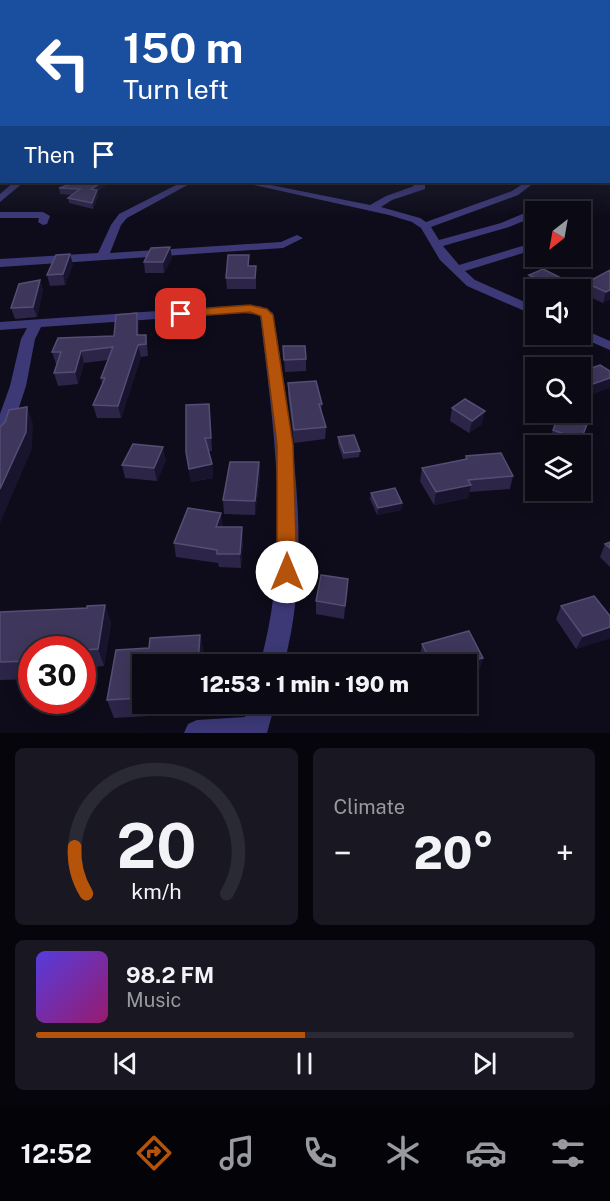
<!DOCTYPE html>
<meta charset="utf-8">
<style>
:root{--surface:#0a0914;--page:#181722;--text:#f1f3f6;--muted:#999aa0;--line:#2a2a34;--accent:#b45309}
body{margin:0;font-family:"Public Sans",sans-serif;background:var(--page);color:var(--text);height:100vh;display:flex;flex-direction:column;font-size:22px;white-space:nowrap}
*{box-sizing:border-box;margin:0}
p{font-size:20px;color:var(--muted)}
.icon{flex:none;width:33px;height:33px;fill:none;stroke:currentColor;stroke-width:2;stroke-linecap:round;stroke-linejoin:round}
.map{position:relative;height:733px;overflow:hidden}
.details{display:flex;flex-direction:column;gap:15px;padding:15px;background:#06050b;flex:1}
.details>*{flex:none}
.banner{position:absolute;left:0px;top:0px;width:610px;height:183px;box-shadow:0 3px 15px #0003,0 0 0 2px var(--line);background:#1a4fa0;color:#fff;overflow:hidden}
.needle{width:39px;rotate:211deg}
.controls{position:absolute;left:525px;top:201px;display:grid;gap:12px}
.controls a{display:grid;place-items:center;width:66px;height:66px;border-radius:0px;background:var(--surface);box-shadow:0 3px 15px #0003,0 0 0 2px var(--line);font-size:30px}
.speed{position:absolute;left:18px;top:636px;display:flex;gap:12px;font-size:30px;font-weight:700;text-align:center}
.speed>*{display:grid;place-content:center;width:78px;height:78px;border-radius:50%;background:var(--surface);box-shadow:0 3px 15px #0003,0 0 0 2px var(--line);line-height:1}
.speed .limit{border:9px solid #d22;background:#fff;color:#111}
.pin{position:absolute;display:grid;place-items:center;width:51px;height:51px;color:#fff;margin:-26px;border-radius:12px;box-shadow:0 3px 9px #0006}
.me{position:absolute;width:66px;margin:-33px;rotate:0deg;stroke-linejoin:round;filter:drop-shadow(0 0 4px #0008)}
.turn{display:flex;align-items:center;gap:21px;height:126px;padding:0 24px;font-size:27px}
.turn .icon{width:78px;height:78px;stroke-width:2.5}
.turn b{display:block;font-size:42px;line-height:51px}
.then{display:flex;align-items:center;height:57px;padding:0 24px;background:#0003;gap:12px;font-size:22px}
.big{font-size:45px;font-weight:800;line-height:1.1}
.details .card{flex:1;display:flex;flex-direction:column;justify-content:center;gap:9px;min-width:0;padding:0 21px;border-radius:9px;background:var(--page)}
.details .dial{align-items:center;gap:0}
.dial svg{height:156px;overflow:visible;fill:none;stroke:var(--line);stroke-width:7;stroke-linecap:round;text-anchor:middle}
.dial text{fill:var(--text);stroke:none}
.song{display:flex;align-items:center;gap:18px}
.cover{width:72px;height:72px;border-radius:9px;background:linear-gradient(135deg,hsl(250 70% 55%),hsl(320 70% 35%))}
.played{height:6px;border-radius:3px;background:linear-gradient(90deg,var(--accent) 50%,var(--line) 50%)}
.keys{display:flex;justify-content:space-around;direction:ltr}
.heat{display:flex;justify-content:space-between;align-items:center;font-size:33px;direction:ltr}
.details .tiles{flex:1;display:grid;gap:15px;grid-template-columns:1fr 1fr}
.card:last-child{grid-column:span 2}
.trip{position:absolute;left:132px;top:654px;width:345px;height:60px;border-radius:0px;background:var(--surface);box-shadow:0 3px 15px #0003,0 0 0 2px var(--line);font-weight:800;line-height:60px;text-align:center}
.menu{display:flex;height:96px;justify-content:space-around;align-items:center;background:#040408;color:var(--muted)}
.menu .icon{width:42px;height:42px}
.menu .on{color:var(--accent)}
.menu b{font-size:27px;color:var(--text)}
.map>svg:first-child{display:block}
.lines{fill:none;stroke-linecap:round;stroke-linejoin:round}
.minor{fill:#3d3977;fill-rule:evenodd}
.wall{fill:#2c2548}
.shaded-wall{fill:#19142d}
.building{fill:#3e375b;stroke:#544e74;stroke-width:1.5}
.route{fill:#b45309;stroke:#753606;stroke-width:1.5}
</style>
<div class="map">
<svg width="610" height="733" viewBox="0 0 610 733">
<rect width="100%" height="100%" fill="#0e0c1a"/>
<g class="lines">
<path class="minor" d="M0,149h2v4h-2z
M609,156h1v6h-1z
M2,178v4h4l-6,3z
M14,182h10l-24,20v-8z
M182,182h11l-66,36 -6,7 -11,28 171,-11 16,-7 6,3 -20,10 -283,19v-8l98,-6 13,-28 8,-11z
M240,182h16l114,23 16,-9 28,-10 -5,-4h10l6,3v4l-33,11 -11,7 39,11 6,4 86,-31 14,-9h9l-17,13 -87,32 8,13 62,-17 31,-13h8l1,2h-5v4l-27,11 -66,19 16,19 77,-23v7l-71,22 10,9 61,27v9l-69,-30 -27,-26 -19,-32 -9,-6 -23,-7z
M0,212h43l7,4 -3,8 -4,1 -5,-3 1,-4h-39z
M243,305l17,1 13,7c18,112 41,240 11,351h-24c32,-114 14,-234 0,-349l-17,-2 -202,14 -6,12 -9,47 -17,52 -3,4 -6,2v-30l10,-28 11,-47 6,-11 -27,2v-8z
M580,328l30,13v9l-35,-15 5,-1z
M249,704h26l-8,29h-83l4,-9 9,-4 48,-3z"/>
</g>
<path class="wall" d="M77,182l20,10 1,4 -5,13 -24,-6 -1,-5 4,-3 -12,-1 -1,-6z
M170,247l2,11 -8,15h-19l-1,-11z
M73,264l-8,21 -15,1 -3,-11z
M250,266l6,11v12h-29l-1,-11z
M610,270v29l-7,4 -20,-9 3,-11z
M529,275l36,5 -2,10h-27v1l-10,-4z
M40,280l3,10 -6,27 -22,2 -4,-11z
M137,313l2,12v10h7l2,21 -7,1 -20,61h-24l-4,-13 9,-21 -1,-6 7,-18 -24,3 -6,21 -20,2 -4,-13 3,-9h-1l-4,-12 62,-16z
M283,346l23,13v12l-21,1z
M610,371l-22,25 -8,-5v-19z
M288,383l34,21 -1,9 5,14 -1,12 -31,4 -6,-48z
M209,404l3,47h-4l4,13 1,14 -22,4 -5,-30z
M452,408l30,16 -13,9 -19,-12z
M589,419l-10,27h-24l-6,-3 4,-13z
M338,437l22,14 -1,6 -16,2 -5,-15z
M466,456l47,20 -3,13 -41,3 -1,6 -34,7 -14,-24 2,-13 43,-9z
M166,460l-9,21 -32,-3 -3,-13z
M259,462l1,13 -5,40 -31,-1 -1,-14z
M371,493l31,10 -1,7 -24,5 -7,-16z
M221,513l1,14 21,13 -2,28 -22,-1 -1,-4 -42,-6 -2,-14z
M610,542v25l-10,-10 5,-13z
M348,579l-4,40 -28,-5v-13z
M105,605l6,18 -7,43 -22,2v-18h-50v29l-32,1v-68l87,-4z
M561,606l49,32 -34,11 -20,-30z
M200,635l4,19 -1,10h-61v40h9l-2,12 -35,2 -7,-18 9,-50 33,-2 1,-10z
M422,644l61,14 -4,12 -13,-6h-43l-3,-7z"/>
<path class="shaded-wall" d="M102,182h10l-15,10 1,4 -5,13 -2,-20z
M170,247l2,11 -8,15 -1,-11z
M70,254l3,10 -8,21 -2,-11z
M40,280l3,10 -6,27 -4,-10z
M565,280l-2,10h-13l1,-4z
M610,290v9l-7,4 3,-11z
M137,313l2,12v22l-2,-12z
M138,345l3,12 -20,61 -3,-12z
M81,351l3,12 -6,21 -3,-12z
M610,378v10l-22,8 5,-12z
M27,407l6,17 -1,25 -32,74v-34z
M485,411l-3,13 -13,9 3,-12z
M163,447l3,13 -9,21 -3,-13z
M259,462l1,13 -5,40v-14z
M212,464l1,14 -22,4 -2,-13z
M471,485l-3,13 -34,7 2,-13z
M402,503l-1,7 -24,5 1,-7z
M221,513l2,13 -5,14 -2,-13z
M242,527l1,13 -2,28 -1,-14z
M348,579v13l-4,27 1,-13z
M105,605l6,18 -7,43 -6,-17z
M610,627v11l-34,11 7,-13z
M200,635l4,19 -1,10h-5z
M483,658l-4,12 -13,4v-10h-8z
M145,704h6l-2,12z"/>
<path class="building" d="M77,182h25l-11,7 6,1 -5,13 -24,-5 12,-9 -21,-1z
M170,247l-7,15h-19l7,-14z
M70,254l-7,20 -16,1 9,-20z
M228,255h21l-1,11h8l-1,12h-29z
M543,269l22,11 -14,6 -22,-11z
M610,270v20l-4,2 -20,-9z
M40,280l-7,27 -22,1 8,-24z
M137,313v22h9v9l-8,1 -20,61 -25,-1 12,-27h-4l12,-31 -32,4 -6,21 -21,1 7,-21h-9l6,-14 56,-2 2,-21z
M283,346h22l1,13 -22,1z
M600,365l10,6v7l-17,6 -13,-9v-3z
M316,381l6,23h-3l7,23 -32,3 -6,-47z
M465,399l20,12 -13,10 -20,-13z
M209,404l2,34h-6l7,26 -23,5 -3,-17v-47z
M27,407l-1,25 -26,57v-62l5,-5 4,-12z
M560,412h8l21,7 -8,21 -28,-10z
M354,435l6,16 -16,2 -6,-16z
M133,444l30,3 -9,21 -32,-3z
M501,453l12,23 -45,4 3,5 -35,7 -14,-24 45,-9 -1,-3z
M230,462h29l-4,39 -32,-1z
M395,488l7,15 -24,5 -7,-15z
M188,508l33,5 -5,14h26l-2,27h-23v-4l-43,-7z
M610,542v6l-5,-4z
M321,575l27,4 -3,27 -29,-5z
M594,596l16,20v11l-27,9 -22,-30z
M105,605l-7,44 -16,1h-50v11l-32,1v-50l87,-4v-2z
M469,631l14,27 -25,6h-26l-10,-20z
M200,635l-2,29h-56v34l-35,2 9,-50 33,-2 1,-10z"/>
<linearGradient id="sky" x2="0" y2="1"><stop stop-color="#08070e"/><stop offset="0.53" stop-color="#303449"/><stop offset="1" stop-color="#303449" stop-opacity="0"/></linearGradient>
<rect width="610" height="216" fill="url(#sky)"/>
<path class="route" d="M250,305l17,4 6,6 20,130 4,127 -3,6 -7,3 -7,-3 -3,-6v-127l-16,-129 -11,-4 -69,5 -6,-3 6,-4z"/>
</svg>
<div class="controls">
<a><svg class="needle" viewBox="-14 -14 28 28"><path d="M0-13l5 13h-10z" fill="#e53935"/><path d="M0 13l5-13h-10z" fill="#999aa0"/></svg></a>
<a><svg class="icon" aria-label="sound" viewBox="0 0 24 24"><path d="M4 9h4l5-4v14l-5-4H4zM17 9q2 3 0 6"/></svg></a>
<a><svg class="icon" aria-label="search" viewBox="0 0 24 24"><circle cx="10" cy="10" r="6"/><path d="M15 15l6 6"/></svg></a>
<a><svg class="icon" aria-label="layers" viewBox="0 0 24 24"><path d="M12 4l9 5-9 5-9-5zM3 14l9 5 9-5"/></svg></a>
</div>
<div class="speed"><div class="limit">30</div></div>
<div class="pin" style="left:181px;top:314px;background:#d93025"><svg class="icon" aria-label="arrive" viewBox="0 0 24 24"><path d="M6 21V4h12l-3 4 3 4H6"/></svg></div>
<svg class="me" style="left:287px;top:572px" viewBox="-20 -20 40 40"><circle r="19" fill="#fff"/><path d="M0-13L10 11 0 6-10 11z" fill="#b45309"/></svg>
<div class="trip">12:53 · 1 min · 190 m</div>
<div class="banner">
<div class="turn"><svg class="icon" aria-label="left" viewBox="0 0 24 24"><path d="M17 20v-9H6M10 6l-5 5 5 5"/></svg><div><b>150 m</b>Turn left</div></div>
<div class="then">Then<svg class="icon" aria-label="arrive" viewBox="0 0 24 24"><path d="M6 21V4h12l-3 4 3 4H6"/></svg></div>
</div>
</div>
<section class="details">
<div class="tiles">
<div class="card dial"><svg viewBox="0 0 100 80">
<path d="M14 69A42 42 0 1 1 86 69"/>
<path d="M14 69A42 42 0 0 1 8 45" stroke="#b45309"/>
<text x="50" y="56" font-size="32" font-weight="700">20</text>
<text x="50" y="72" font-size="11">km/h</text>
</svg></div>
<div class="card"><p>Climate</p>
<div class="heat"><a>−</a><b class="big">20°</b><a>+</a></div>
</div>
<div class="card">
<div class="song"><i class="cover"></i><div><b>98.2 FM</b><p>Music</p></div></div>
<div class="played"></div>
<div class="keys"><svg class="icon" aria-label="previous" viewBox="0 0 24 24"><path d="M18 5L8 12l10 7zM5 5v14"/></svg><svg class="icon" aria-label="pause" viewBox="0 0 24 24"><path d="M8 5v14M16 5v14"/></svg><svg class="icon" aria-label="next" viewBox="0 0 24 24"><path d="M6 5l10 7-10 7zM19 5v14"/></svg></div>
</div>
</div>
</section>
<nav class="menu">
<b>12:52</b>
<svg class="icon on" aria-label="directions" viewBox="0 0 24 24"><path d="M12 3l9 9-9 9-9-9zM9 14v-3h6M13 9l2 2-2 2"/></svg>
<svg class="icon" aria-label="music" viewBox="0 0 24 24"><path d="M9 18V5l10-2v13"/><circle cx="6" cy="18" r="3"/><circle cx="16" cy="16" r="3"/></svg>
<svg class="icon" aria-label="phone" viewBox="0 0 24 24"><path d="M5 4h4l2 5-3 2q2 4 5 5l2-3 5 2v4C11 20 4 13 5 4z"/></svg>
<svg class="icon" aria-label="climate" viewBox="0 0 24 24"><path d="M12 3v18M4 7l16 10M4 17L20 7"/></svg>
<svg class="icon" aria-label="car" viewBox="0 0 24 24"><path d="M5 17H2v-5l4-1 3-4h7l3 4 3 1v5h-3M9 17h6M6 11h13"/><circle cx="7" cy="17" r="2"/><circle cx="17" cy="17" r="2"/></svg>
<svg class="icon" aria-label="filters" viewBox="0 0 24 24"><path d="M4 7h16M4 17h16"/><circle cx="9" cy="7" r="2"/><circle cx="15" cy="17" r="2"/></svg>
</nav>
